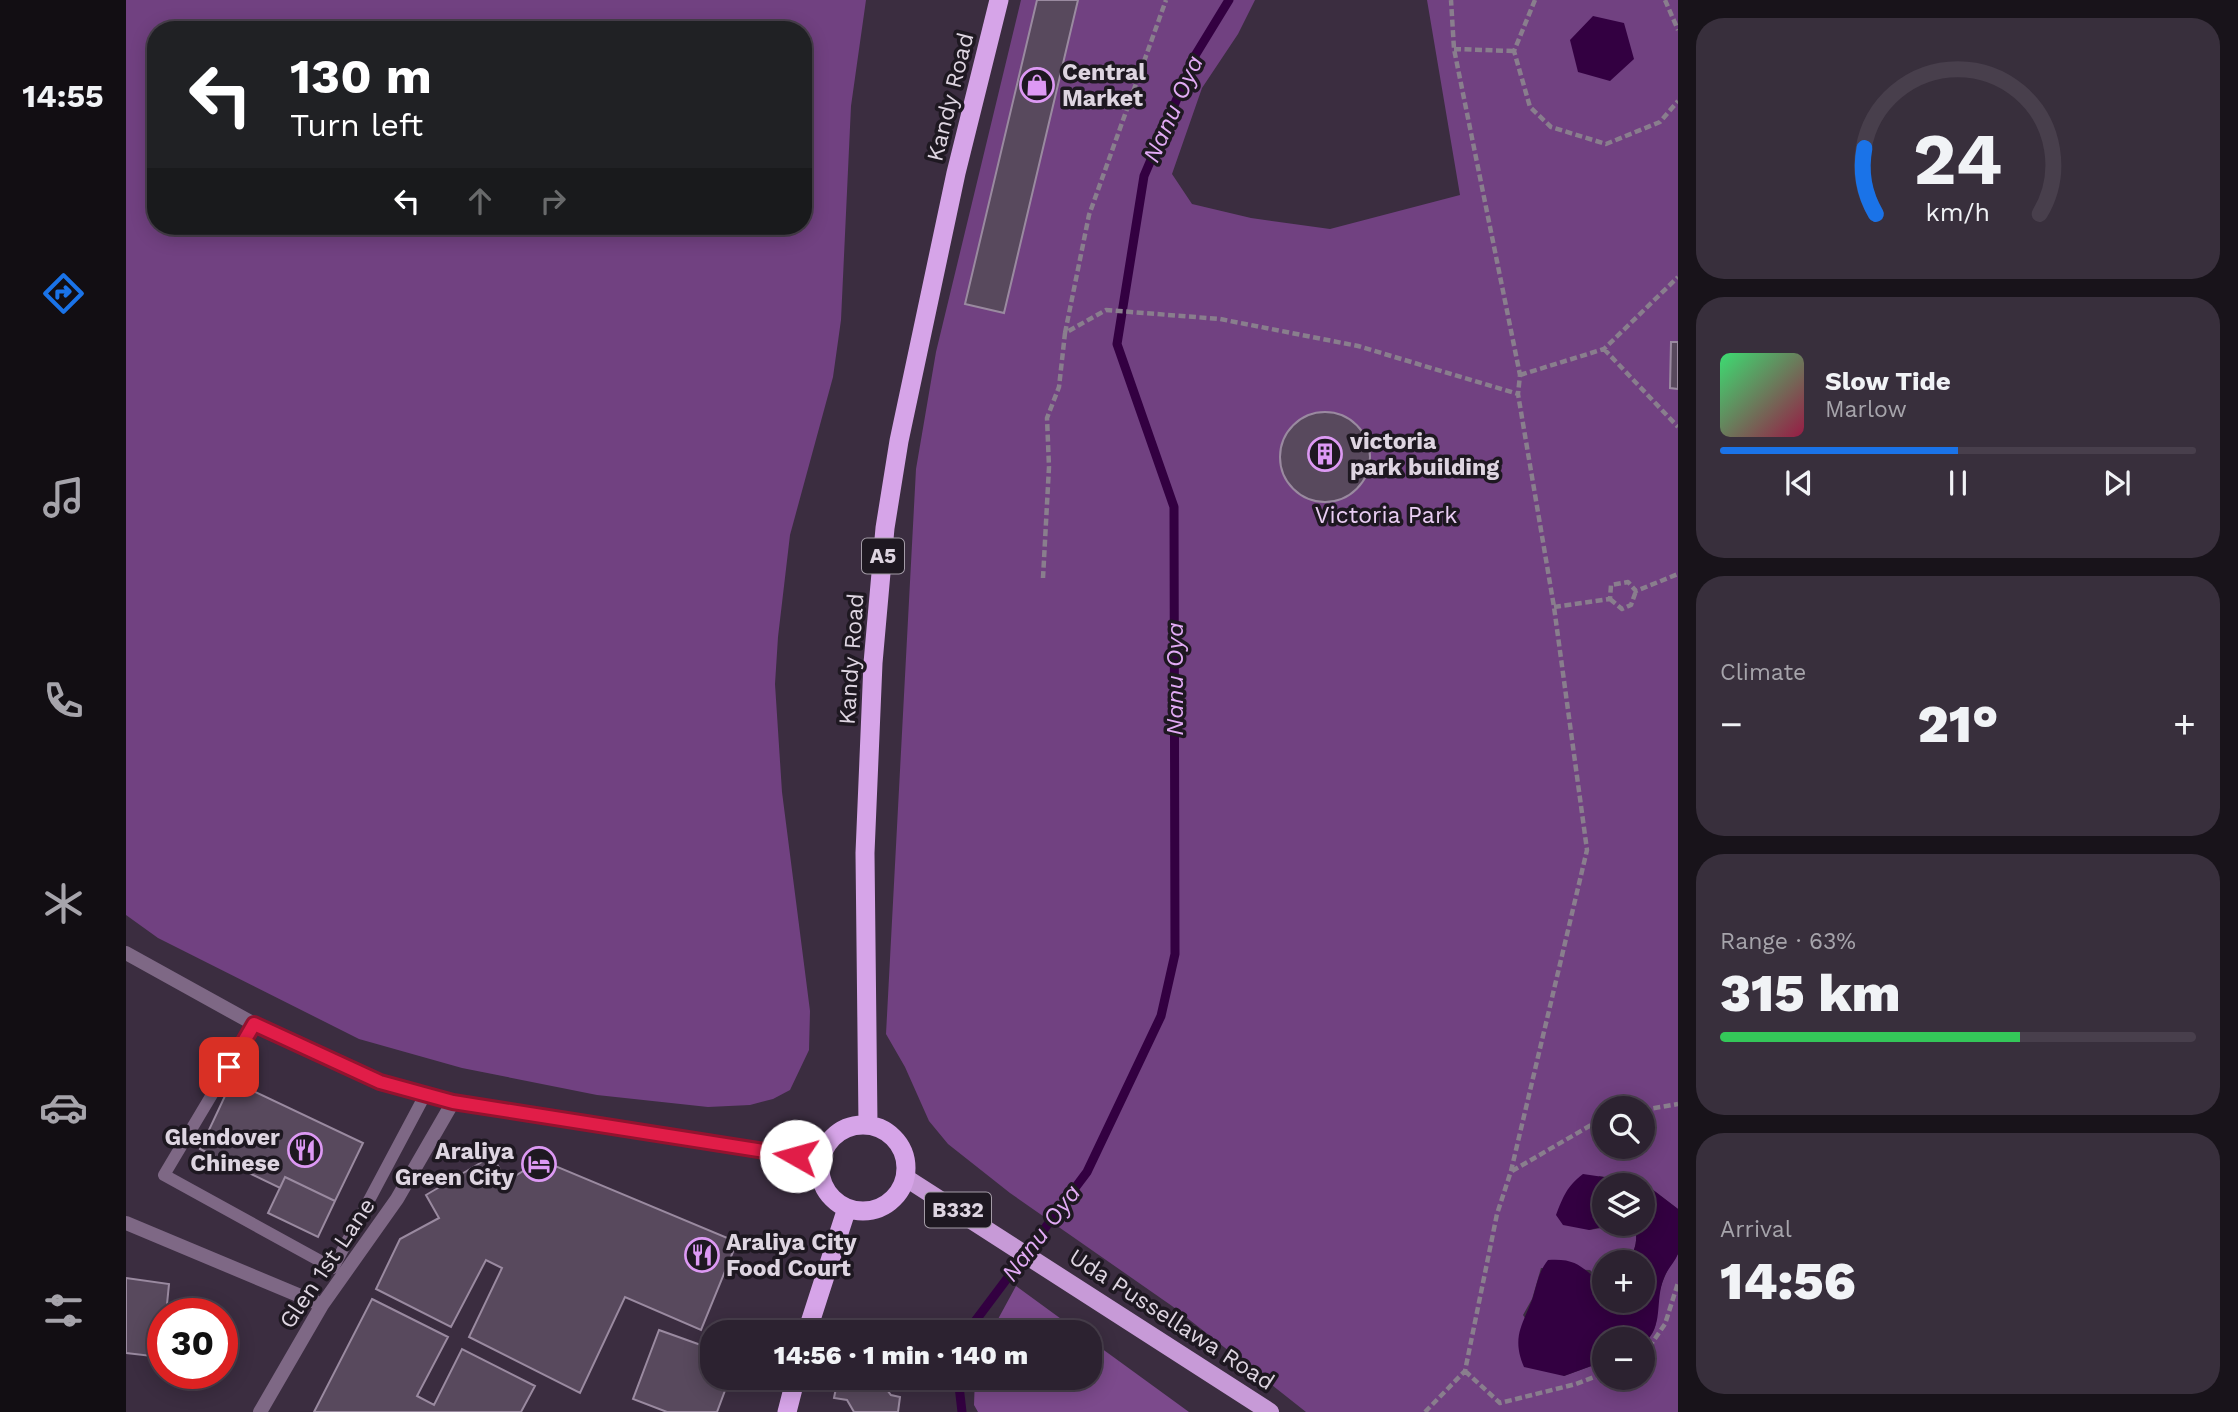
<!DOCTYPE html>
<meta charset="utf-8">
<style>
:root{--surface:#2c2230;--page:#382f3c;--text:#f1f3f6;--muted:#a6a4ab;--line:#483f4c;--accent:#1a73e8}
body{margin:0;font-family:"Work Sans",sans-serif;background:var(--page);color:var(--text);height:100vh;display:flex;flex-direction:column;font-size:26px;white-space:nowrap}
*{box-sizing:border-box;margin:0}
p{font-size:23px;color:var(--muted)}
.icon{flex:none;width:38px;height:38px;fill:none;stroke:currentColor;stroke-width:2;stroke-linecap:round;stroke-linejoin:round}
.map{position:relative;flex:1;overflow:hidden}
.panel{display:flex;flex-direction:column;gap:18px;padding:18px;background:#18131a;width:560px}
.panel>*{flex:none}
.hud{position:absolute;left:21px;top:21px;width:665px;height:214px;border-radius:28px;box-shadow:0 4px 18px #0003,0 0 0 2px var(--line);background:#202124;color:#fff;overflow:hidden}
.tools{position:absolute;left:1466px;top:1096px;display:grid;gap:14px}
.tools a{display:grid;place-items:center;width:63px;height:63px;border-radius:50%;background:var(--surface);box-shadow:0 4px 18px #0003,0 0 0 2px var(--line);font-size:35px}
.speed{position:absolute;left:21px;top:1298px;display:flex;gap:14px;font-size:35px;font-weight:700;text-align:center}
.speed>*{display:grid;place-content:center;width:91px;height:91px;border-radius:50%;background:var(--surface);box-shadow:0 4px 18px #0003,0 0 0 2px var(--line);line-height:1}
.speed .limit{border:10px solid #d22;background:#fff;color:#111}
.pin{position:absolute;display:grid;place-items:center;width:60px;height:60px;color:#fff;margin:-30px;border-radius:14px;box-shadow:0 4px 10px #0006}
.me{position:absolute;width:77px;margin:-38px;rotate:277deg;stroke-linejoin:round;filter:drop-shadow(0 0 5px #0008)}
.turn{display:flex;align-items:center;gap:24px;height:147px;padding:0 28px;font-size:32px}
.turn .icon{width:91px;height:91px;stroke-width:2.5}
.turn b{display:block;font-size:49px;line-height:60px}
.lanes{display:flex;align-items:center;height:66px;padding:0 28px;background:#0003;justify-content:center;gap:35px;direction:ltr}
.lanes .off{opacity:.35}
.big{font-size:52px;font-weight:800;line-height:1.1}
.panel .tile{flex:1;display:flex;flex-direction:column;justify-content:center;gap:10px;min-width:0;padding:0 24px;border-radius:28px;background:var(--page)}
.panel .dial{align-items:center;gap:0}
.dial svg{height:182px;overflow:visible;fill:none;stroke:var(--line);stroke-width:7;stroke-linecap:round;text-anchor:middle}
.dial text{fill:var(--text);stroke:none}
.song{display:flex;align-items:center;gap:21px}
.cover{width:84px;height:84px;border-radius:10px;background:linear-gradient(135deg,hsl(140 70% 55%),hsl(340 70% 35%))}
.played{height:7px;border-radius:4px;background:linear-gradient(90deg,var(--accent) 50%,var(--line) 50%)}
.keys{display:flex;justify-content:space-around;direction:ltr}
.heat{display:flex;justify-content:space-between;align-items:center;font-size:38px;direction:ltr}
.charge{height:10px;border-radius:5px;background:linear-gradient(90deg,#34c759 63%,var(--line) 0)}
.trip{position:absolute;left:574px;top:1320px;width:402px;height:70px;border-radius:28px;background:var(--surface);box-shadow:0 4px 18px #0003,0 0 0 2px var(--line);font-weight:800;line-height:70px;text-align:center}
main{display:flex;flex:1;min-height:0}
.menu{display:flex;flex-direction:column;width:126px;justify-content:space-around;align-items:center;background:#120e13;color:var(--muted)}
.menu .icon{width:49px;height:49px}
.menu .selected{color:var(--accent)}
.menu b{font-size:32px;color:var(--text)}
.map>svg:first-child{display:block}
.green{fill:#714181;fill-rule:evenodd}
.forest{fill:#7c4a8c}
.water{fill:#330041}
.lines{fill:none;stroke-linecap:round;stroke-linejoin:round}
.stream{stroke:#330041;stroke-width:9}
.building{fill:#58495d;stroke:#9a8aa0;stroke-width:2}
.path{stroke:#897e8d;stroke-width:4.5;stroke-dasharray:7 3.5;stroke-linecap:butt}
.service{stroke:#7e6885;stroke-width:12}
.minor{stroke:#7e6885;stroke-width:14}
.primary{stroke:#c79ad7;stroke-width:18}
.trunk{stroke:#d6a4e8;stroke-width:19}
.route-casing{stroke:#92132f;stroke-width:18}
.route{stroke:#e11d48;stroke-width:12}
.labels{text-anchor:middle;stroke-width:7;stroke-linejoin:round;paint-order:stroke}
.shield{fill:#1e1821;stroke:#a49ca7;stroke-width:2}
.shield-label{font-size:21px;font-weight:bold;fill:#ded5e1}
.poi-label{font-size:23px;font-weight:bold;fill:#ded5e1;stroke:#1e1821;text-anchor:start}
.street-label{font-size:23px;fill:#ded5e1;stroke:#1e1821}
.park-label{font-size:23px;fill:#eacef4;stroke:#1e1821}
.water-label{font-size:24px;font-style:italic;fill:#e2abf5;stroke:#1e1821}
</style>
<main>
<nav class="menu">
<b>14:55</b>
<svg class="icon selected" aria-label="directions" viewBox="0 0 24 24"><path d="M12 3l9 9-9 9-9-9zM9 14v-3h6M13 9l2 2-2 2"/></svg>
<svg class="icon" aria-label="music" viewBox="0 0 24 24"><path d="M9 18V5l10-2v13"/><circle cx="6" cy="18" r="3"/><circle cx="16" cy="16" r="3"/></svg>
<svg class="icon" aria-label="phone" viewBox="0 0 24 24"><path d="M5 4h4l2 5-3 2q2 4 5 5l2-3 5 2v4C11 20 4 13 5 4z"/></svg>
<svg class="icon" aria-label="climate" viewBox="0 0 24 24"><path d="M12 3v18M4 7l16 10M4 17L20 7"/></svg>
<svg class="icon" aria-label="car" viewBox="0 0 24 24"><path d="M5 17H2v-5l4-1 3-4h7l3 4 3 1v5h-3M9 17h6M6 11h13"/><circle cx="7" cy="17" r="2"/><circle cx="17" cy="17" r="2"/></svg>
<svg class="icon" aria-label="filters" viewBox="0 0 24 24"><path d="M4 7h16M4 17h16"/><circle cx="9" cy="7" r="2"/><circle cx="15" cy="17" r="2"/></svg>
</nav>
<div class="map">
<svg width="1552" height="1412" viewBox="0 0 1552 1412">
<rect width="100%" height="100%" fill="#3b2d40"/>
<path class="green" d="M0,0h740l-15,106 -10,214 -8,57 -43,158 -12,102 -3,47 7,108 28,219 -1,39 -19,40 -17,9 -23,6 -42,2 -111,-12 -135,-27 -103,-29 -201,-101 -32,-23zM30,30h647v196h-647z
M895,0h234l-17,34 -36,54 -30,86 20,30 59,14 79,11 130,-34 -33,-195h251v1209l-34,-26 -45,-7 -10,54 44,-7c6,14 3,26 -5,39h-23v23l-15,-15 -49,-2 -9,31 -9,16 41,61 41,-15v16h38v-33c19,-16 11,-29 16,-50 3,-14 10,-29 19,-40v158h-372l-134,-106 -162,-113 -62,-49 -19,-23 -24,-54 -19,-33 30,-565 20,-117zM1479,1108h38v38h-38z"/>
<path class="forest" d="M890,1286l63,46h-88z
M964,1340l99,72h-211l-4,-7 1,-28h115z"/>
<path class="water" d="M1467,16l31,7 10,36 -24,22 -32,-9 -8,-32z
M1457,1174l61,9 34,26c0,12 0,33 0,45 -3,8 -11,15 -14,24 -10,24 1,48 -21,66v-5h-38v22l-41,15 -40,-9c-13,-31 -1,-42 9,-70 4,-14 6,-26 15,-37 32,-2 33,9 57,25v15h38v-38h-15c8,-13 11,-25 5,-39h10v-38h-38v38h13l-29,7 -26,-5 -7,-10c7,-18 11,-29 27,-41z"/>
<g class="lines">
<path class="stream" d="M841,1332l120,-160 74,-156 14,-62 -1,-447 -57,-163 27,-168 52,-122 33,-54
M832,1377l4,35"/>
</g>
<path class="building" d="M911,0h41l-74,313 -39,-9z
M1545,342h7v47l-8,-1z
M1154 457a45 45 0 1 1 90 0a45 45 0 1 1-90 0Z
M106,1081l131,62 -28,58 -50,-24 -5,11 -80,-39z
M366,1156l15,25 34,-21 196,82 -36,88 -76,-33 -45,96 -111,-56 33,-69 -16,-8 -35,67 -75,-38 24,-50 39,-21 -13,-23z
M159,1177l50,24 -17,36 -50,-24z
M0,1278l43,6 -3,30h-3l-3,43 -34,-4z
M246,1299l76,38 -31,59 17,9 28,-56 73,37 -14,26h-207z
M533,1330l53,19v28h18l-13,35h-50l-34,-13z
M756,1377l-1,5 10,13 9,2 -2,15h-44l-7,-12 -13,-2 3,-15 13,3 13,-9z"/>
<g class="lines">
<path class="path" d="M1409,0l-21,51 16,56 21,20 55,17 54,-22 18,-21
M1539,0l13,30
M1328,49l60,2
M939,333l24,-118 77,-215
M1478,349l74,78
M1394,375l84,-26 74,-72
M917,578l6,-111 -2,-49 12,-31 6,-54 41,-23 114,9 138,27 160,48
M1484,599l12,10 9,-4 5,-14
M1428,607l56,-8 1,-14 17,-3 8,9 42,-17
M1517,1110l35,-6
M1386,1171l93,-54
M1517,1356l22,-32 13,-41
M1339,1371l35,32 76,-19 29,-11
M1299,1412l40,-41 32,-157 14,-43 76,-321 -33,-243 -36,-213 2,-19 -66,-326 -3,-49"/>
<path class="service" d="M128,1024l-90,151 169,93 92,-173"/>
<path class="minor" d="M0,953l128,71 126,58 73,20 368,57
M0,1223l196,82
M134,1412l62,-107 75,-106 56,-97"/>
<path class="primary" d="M780,1178l364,234"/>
<path class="trunk" d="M742,1124l-3,-271 8,-190 12,-135 14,-87 57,-268 43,-173
M694 1168a43 43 0 1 1 86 0a43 43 0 1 1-86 0Z
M681,1332l40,-124
M661,1412l9,-35"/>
</g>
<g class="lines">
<g class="route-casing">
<path id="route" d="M103,1067l25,-43 126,58 73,20 343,54"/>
</g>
<use href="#route" class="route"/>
</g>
<defs>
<g id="shop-ring" transform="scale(1.75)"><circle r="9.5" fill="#1e1821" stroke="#dd99f4" stroke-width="1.5"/><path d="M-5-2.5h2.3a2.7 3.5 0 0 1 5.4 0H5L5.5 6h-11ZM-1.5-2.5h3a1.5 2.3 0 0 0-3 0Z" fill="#dd99f4"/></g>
<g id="building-ring" transform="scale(1.75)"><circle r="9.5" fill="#1e1821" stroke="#dd99f4" stroke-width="1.5"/><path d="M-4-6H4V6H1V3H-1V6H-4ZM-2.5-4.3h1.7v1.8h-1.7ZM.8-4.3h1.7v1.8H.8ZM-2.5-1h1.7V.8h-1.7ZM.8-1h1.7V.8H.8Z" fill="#dd99f4"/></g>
<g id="restaurant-ring" transform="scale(1.75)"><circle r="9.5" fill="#1e1821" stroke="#dd99f4" stroke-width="1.5"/><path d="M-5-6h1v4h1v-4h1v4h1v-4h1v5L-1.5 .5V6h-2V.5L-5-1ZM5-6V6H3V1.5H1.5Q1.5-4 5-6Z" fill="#dd99f4"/></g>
<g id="hotel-ring" transform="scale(1.75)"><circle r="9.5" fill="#1e1821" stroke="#dd99f4" stroke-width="1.5"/><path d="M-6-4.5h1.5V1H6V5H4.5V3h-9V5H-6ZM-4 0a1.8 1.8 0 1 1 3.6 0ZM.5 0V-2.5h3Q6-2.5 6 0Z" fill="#dd99f4"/></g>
</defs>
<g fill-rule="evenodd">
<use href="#shop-ring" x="911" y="85"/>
<use href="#building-ring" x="1199" y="454"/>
<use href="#restaurant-ring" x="179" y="1150"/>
<use href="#hotel-ring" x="413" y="1164"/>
<use href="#restaurant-ring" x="576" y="1255"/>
</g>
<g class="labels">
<g class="shield">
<rect x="736" y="538.5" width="42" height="35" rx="5"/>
<rect x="799" y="1192.5" width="66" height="35" rx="5"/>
</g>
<g class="shield-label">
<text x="757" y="563">A5</text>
<text x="832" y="1217">B332</text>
</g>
<g class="poi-label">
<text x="936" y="80">Central<tspan x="936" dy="26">Market</tspan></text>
<text x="1224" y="449">victoria<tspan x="1224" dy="26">park building</tspan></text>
<text x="154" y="1145" text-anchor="end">Glendover<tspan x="154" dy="26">Chinese</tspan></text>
<text x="388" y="1159" text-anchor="end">Araliya<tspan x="388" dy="26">Green City</tspan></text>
<text x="600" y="1250">Araliya City<tspan x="600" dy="26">Food Court</tspan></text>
</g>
<g class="street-label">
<text transform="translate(824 97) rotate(-76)" y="8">Kandy Road</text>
<text transform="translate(725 659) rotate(-86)" y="8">Kandy Road</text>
<text transform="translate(201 1263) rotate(-56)" y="8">Glen 1st Lane</text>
<text transform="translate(1046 1319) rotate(33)" y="8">Uda Pussellawa Road</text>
</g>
<g class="park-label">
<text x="1260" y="523">Victoria Park</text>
</g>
<g class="water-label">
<text transform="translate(1047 109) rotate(-66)" y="8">Nanu Oya</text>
<text transform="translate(1049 679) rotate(-90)" y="8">Nanu Oya</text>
<text transform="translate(915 1233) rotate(-53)" y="8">Nanu Oya</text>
</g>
</g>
</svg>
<div class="tools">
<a><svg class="icon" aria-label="search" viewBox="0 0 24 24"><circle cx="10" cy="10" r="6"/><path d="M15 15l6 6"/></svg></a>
<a><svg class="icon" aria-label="layers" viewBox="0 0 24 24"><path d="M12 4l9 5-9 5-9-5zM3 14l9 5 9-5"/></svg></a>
<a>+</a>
<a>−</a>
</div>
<div class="speed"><div class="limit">30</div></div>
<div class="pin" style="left:103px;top:1067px;background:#d93025"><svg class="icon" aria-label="arrive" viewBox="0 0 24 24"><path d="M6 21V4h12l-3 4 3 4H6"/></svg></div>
<svg class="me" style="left:670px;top:1156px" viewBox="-20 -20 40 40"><circle r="19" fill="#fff"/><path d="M0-13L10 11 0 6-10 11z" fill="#e11d48"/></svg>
<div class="trip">14:56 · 1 min · 140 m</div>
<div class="hud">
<div class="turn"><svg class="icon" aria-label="left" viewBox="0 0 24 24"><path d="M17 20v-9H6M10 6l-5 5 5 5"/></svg><div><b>130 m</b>Turn left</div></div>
<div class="lanes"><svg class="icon" aria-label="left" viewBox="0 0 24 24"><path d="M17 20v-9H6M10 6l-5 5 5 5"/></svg><svg class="icon off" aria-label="ahead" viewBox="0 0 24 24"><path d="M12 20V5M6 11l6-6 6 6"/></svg><svg class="icon off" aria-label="right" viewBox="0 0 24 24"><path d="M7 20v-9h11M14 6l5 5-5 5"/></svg></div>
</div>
</div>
<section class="panel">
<div class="tile dial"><svg viewBox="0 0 100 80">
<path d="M14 69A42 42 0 1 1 86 69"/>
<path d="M14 69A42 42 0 0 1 9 40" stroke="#1a73e8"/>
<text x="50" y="56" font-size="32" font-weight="700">24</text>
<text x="50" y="72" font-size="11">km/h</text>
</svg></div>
<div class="tile">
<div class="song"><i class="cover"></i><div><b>Slow Tide</b><p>Marlow</p></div></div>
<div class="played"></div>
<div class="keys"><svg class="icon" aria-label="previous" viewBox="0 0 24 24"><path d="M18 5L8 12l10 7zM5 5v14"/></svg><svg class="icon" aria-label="pause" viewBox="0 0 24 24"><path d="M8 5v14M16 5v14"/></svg><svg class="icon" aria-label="next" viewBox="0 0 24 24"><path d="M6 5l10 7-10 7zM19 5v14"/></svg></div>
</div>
<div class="tile"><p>Climate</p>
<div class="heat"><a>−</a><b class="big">21°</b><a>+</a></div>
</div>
<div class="tile"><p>Range · 63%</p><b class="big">315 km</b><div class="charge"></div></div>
<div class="tile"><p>Arrival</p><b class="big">14:56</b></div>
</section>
</main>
